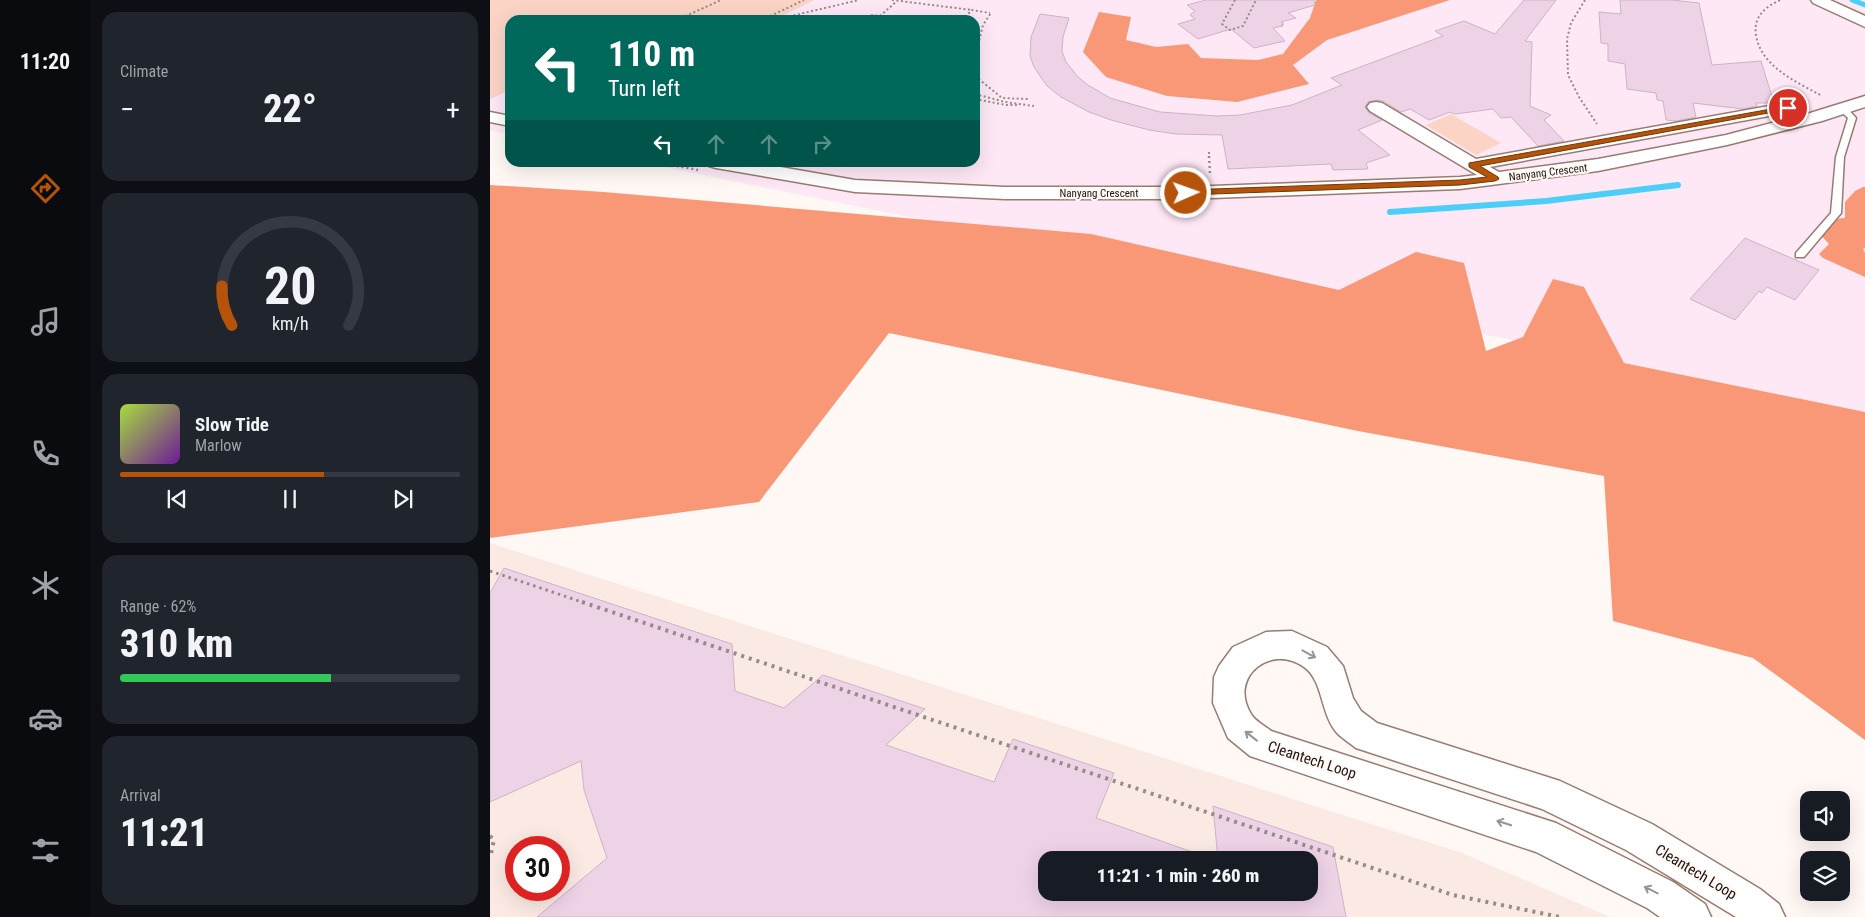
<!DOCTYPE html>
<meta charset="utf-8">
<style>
:root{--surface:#171b24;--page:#20242c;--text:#f1f3f6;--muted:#9ea1a6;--line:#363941;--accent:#b45309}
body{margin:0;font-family:"Roboto Condensed",sans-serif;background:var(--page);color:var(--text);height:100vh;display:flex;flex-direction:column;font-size:19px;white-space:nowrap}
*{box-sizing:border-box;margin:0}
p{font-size:16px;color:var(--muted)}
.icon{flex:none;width:28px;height:28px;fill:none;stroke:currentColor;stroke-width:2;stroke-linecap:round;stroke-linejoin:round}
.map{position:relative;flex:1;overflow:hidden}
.details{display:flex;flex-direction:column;gap:12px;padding:12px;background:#0d0f14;width:400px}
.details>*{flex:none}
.guide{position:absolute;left:15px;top:15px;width:475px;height:152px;border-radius:15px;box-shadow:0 5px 20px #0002;background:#00695c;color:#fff;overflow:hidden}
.tools{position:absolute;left:1310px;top:791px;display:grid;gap:10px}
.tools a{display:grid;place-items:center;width:50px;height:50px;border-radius:10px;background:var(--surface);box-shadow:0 5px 20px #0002;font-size:25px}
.speed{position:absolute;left:15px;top:836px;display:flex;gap:10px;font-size:25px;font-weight:700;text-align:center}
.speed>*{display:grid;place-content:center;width:65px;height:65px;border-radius:50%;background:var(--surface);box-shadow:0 5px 20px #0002;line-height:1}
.speed .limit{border:8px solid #d22;background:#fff;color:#111}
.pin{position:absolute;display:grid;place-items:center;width:42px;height:42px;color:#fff;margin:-21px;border:2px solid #fff;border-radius:50%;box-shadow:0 1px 5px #0007}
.me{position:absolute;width:55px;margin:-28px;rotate:88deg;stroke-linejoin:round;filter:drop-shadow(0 0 4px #0008)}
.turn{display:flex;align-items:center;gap:18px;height:105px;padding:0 20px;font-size:22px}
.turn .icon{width:65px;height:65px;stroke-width:2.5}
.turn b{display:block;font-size:35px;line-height:42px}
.lanes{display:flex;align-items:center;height:48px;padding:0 20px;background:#0003;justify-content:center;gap:25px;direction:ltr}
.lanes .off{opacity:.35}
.big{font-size:38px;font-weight:800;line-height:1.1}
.details .widget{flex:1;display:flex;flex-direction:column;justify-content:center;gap:8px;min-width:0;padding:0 18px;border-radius:15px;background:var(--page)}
.details .dial{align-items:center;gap:0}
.dial svg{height:130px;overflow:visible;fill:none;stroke:var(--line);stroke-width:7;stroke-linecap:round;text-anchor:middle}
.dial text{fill:var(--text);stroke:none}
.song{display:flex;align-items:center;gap:15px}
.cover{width:60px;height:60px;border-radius:8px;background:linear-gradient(135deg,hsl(80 70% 55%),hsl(280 70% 35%))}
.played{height:5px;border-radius:2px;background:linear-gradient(90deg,var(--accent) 60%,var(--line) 60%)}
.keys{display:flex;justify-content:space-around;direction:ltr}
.heat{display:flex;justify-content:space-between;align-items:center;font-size:28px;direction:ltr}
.charge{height:8px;border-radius:4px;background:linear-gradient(90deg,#34c759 62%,var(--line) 0)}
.trip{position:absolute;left:548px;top:851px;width:280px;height:50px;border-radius:15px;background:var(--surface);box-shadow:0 5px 20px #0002;font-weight:800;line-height:50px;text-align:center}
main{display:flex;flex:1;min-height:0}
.tab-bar{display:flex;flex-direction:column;width:90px;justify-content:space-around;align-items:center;background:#090b0e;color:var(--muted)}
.tab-bar .icon{width:35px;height:35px}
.tab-bar .selected{color:var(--accent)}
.tab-bar b{font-size:22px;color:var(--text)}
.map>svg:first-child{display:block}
.built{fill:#fbeae4;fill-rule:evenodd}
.education{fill:#fee8f6}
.green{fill:#fbd4c6}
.forest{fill:#f99876}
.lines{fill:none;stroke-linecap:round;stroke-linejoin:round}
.stream-far1{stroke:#4bcef8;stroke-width:5}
.stream{stroke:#4bcef8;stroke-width:6}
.building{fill:#eed2e6;stroke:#ceb3c6}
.service-casing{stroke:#997b70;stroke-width:3}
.minor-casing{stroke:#997b70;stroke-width:3}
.path-far3{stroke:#948c88;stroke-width:2;stroke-dasharray:2 2.5;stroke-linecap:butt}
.path-far2{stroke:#948c88;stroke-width:2.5;stroke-dasharray:2 3;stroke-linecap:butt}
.path-far1{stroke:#948c88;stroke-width:3;stroke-dasharray:2.5 4;stroke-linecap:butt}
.path{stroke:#948c88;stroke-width:4;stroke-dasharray:3 5;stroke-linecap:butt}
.service{fill:#fff;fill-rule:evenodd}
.minor{fill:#fff;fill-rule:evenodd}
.oneway{stroke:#999493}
.route{fill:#b45309;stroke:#753606}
.labels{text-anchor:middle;stroke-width:4.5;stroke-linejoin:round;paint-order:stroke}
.far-street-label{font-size:11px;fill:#1d120e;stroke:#fff8f5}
.near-street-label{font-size:15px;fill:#1d120e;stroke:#fff8f5}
</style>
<main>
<nav class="tab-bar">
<b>11:20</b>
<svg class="icon selected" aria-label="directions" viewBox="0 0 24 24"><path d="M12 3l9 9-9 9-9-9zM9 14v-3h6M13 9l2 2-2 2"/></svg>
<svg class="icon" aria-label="music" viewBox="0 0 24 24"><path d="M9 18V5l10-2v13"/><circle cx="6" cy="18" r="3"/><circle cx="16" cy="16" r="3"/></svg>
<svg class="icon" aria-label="phone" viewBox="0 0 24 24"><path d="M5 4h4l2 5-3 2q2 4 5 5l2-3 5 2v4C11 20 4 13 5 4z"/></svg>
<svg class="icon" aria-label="climate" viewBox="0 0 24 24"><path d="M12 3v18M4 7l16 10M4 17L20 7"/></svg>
<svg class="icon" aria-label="car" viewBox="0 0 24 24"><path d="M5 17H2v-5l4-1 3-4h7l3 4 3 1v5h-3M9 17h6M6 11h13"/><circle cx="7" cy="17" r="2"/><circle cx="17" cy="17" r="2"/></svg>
<svg class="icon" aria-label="filters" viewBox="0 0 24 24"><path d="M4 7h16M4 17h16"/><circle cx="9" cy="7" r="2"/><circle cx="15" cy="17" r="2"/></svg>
</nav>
<section class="details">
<div class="widget"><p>Climate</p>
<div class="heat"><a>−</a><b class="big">22°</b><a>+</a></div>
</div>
<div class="widget dial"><svg viewBox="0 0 100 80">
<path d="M14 69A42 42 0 1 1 86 69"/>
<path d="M14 69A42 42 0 0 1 8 45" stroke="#b45309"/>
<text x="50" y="56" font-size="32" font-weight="700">20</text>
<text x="50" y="72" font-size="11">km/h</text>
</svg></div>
<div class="widget">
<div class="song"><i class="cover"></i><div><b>Slow Tide</b><p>Marlow</p></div></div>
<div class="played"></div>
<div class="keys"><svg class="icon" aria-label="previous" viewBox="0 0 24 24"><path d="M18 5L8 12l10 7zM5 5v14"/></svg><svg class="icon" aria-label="pause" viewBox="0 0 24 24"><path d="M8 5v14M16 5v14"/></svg><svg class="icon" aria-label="next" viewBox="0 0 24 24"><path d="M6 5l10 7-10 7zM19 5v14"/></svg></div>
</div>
<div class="widget"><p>Range · 62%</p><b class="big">310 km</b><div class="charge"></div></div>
<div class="widget"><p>Arrival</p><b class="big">11:21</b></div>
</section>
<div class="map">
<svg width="1375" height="917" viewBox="0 0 1375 917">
<rect width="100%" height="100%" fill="#fff8f5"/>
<path class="built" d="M0,543l972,310 148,64h-1120zM26,848h43v42h-43zM556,860h263v32h-263z"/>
<path class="education" d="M0,0h1375v412l-1221,-249 331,-1v-142h-465v115l-20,-5z"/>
<path class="green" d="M0,0h324l-40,20h-264v70l-20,9z
M961,114l50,29 -25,12 -50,-30z"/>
<path class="forest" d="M826,0h134l-123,40 -34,25 16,19 -72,18 -70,-6 -61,-19 -23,-25 16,-40 32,5 -5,23 30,7 32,-3 13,14 57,2 25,-6 27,-36z
M0,185l114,7 487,42 248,56 77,-38 48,11 22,88 37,-14 30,-58 31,8 40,76 241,49v328l-112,-82 -140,-37 -9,-145 -246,-45 -469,-98 -130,169 -269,36z
M1373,187h2v61l-2,1 2,4v24l-42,-19 -4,-4 10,-10 -9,-10 13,-15 12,-1v-16l10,-11z"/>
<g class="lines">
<path class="stream-far1" d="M1362,0l13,5"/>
<path class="stream" d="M900,212l156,-11 132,-16"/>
</g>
<path class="building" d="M716,0h108l1,5 -27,8 8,5 -15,4 3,2 -3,1 2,1 -10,2 12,13 -31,7 -23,-19 -33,10 -20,-15 17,-5 -5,-4 5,-4 -8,-6z
M1034,0h32l-31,41 7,1 -2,64 21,9 -7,5 20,21 -26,5 -27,-29 -10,1 -8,-9 -38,5 -5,-2 -21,8 -19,-11 -9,3 -18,-11 -7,-1 -8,2 -3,5 4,6 13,7 -24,10 32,25 -24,8 2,6 -35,1 -2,-6 -103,5 -6,-34 -46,-1 -27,-4 -38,-10 -22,-8 -28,-15 -14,-11 -13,-19 -4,-11 1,-19 9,-23 29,4 -6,19 -1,14 4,11 12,15 10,8 22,13 50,14 57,4 23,-1 52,-10 50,-20 -11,-7 112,-42 -8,-5 29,-10 31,13z
M1130,0h52l27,3 13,62 49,-4 13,42h-18l1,3 -14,3 -50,-6 3,14 -20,4 -10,-1 -3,-19 -6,-1 -1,-7 -29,-4 -2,-25 -17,-3v-17l-7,-1 -2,-31 22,2z
M1255,238l74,32 -24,30 -28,-13 -5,6 -3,-2 -24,29 -45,-21z
M14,568l228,76 3,47 49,17 39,-33 102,34 -39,36 108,37 19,-43 101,34 -18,45 119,42h-169v32h263v-32h-91l-5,-54 120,41 13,70h-809l70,-59 -23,-68 -3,-29 -91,41v-209z"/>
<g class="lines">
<g class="service-casing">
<path id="service" d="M1349,106h6l11,12 -12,39 -3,56 -37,44h-8v-4l35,-40 5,-56 12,-39 -9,-8z"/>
</g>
<g class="minor-casing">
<path id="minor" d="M1321,0h19l35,16v11l-52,-24z
M1375,96v11l-43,14 -95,24 -129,26 -138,18 -274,10h-181l-150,-7 -139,-24 -7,-2 -2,-4h45l103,18 150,7h181l274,-10 17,-2 -107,-64 -3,-4 3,-4 6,-1 6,1 94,56 310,-56 6,1 3,4 -3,4 -6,1 -296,54 9,5 99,-13 128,-24 84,-22z
M0,112l20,4v10l-20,-4z
M802,631l35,16 16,19 10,32 8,13 16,12 183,58 92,43 108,65 19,15 6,13h-49l-110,-67 -84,-41 -186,-61c-6,-5 -13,-9 -18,-14 -18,-19 -14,-53 -34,-67 -33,-24 -76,10 -53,47 4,7 14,12 20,17l285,92 117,59 32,22 6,13h-51l-13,-9 -111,-56 -286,-96 -22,-18 -15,-35 1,-26 5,-11 14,-19 33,-15z"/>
</g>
<path class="path-far3" d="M402,0l80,10
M745,0l-13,24 8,6 13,-4 13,-26
M1095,0l-14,23 -4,16 1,36 11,22 18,27
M1290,0c-15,7 -27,17 -24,35 5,32 41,47 66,61
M187,20l44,-20
M272,20l42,-20
M296,20l5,-4 68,-16
M359,20l24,-5 7,1 17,-15
M472,20l10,-10 18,3
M485,58l8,-33 8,-12
M485,76l27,22 26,1
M485,94l30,8 29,4
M485,99l31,6h13
M719,152v5"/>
<path class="path-far2" d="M719,156l1,18
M167,162l41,8"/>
<path class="path-far1" d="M0,571l95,32"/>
<path class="path" d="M92,602l871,293 107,22
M0,836l4,4 -4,18"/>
<use href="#service" class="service"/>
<use href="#minor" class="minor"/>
</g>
<defs><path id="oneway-shaft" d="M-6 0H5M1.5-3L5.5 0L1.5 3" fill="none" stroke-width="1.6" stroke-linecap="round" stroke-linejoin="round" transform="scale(1.25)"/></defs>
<g class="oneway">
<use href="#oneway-shaft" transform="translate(819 654) rotate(29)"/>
<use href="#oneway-shaft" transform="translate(761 736) rotate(-142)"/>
<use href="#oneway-shaft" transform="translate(1014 823) rotate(-162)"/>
<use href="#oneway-shaft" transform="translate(1161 890) rotate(-153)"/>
</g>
<path class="route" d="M1298,106l3,2 -1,1 -310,57 18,11 1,2 -4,2 -35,4 -274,10 -5,-2 5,-3 274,-10 27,-3 -18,-10v-4z"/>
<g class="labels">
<g class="far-street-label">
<text transform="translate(1058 172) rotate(-7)" y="4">Nanyang Crescent</text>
<text x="609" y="197">Nanyang Crescent</text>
</g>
<g class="near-street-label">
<text transform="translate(822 760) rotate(18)" y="5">Cleantech Loop</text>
<text transform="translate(1206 872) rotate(31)" y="5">Cleantech Loop</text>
</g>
</g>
</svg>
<div class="tools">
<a><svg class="icon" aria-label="sound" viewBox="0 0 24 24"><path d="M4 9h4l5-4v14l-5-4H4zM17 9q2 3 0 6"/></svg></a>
<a><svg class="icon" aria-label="layers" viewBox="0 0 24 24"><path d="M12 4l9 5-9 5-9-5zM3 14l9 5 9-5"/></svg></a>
</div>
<div class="speed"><div class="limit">30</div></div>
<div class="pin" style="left:1298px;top:108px;background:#d93025"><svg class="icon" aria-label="arrive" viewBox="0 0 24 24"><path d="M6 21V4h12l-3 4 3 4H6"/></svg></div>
<svg class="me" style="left:696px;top:193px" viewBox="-20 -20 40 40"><circle r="17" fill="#b45309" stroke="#fff" stroke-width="3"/><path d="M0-11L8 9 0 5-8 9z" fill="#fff"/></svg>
<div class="trip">11:21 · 1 min · 260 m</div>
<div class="guide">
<div class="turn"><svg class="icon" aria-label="left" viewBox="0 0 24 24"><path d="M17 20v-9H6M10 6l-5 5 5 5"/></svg><div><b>110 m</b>Turn left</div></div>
<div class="lanes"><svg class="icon" aria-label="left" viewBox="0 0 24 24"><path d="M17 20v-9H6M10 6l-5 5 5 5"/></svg><svg class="icon off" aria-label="ahead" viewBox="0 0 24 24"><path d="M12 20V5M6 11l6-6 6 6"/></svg><svg class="icon off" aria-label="ahead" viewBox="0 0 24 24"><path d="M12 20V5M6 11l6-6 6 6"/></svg><svg class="icon off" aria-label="right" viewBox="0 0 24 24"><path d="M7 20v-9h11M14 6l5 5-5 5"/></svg></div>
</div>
</div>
</main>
